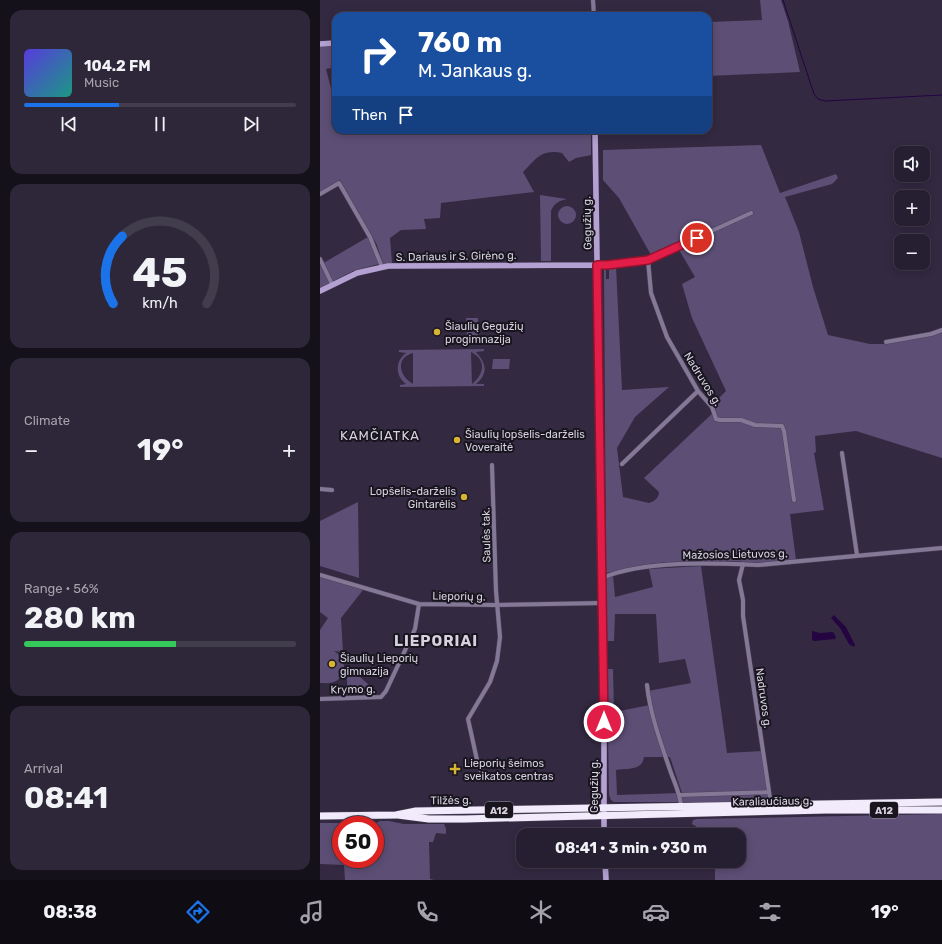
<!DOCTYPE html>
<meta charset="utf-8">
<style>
:root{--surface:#261f31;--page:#2e2739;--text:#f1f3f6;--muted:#a4a2ab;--line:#423d4d;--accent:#1a73e8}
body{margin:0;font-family:Rubik,sans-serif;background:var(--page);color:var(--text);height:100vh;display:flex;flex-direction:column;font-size:15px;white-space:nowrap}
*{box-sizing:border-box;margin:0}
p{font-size:13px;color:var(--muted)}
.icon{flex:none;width:22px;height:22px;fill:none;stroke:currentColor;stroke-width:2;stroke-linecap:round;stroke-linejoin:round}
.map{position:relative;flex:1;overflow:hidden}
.panel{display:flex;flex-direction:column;gap:10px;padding:10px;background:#15111b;width:320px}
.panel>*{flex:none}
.top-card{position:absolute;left:12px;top:12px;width:380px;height:122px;border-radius:12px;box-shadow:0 2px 10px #0003,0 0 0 1px var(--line);background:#1a4fa0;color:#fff;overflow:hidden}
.tools{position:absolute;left:574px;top:146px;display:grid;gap:8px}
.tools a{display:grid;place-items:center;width:36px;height:36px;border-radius:8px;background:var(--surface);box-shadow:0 2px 10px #0003,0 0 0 1px var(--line);font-size:20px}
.speed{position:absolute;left:12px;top:816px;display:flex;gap:8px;font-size:20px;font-weight:700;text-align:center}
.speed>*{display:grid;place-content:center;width:52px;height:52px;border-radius:50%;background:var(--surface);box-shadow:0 2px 10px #0003,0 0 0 1px var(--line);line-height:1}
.speed .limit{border:6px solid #d22;background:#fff;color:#111}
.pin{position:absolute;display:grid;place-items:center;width:34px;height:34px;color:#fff;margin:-17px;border:2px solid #fff;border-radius:50%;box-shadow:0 1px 4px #0007}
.me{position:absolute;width:44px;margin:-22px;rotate:0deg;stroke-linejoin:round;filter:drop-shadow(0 0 3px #0008)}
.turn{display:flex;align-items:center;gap:14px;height:84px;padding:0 20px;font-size:18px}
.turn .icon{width:52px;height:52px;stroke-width:2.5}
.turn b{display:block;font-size:28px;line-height:34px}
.then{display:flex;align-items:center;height:38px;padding:0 20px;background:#0003;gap:8px;font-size:15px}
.big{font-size:30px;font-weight:700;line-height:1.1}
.panel .card{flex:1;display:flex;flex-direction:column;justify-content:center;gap:6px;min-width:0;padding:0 14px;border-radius:12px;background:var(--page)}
.panel .dial{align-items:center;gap:0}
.dial svg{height:104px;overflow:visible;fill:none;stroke:var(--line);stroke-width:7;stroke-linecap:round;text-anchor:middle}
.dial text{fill:var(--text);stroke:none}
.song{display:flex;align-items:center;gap:12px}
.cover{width:48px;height:48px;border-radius:6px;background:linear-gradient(135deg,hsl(250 70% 55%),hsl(170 70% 35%))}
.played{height:4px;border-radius:2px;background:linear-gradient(90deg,var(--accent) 35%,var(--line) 35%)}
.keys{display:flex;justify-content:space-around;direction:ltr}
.heat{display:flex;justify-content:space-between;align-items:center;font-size:22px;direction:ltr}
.charge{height:6px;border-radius:3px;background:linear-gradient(90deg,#34c759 56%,var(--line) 0)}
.trip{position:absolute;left:196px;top:828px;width:230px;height:40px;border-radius:12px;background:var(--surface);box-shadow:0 2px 10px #0003,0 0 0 1px var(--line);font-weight:700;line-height:40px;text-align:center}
.tabs{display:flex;height:64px;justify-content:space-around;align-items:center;background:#0f0c14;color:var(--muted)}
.tabs .icon{width:28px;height:28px}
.tabs .on{color:var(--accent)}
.tabs b{font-size:18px;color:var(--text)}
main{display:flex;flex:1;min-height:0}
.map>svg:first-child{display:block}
.green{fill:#5d4e75;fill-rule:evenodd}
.water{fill:#250442}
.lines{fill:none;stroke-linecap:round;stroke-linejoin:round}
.stream{stroke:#250442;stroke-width:1}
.street-casing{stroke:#4d445a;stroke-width:5}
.secondary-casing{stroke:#4d445a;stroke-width:6}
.highway-casing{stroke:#4d445a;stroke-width:8}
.street{stroke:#847897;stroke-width:4}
.secondary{stroke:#b4a1d2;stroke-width:5.5}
.highway{stroke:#f1ebfb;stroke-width:7}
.route-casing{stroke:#92132f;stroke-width:10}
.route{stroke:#e11d48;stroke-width:7}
.poi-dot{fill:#d8b434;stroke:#19151f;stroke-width:1.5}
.labels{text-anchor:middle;stroke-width:4;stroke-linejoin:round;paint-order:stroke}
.shield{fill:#19151f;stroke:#9d98a5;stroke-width:1}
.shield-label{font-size:10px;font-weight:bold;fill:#d6d0df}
.street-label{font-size:11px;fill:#d6d0df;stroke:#19151f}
.poi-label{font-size:11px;fill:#d6d0df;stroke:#19151f;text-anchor:start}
.quarter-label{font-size:13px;letter-spacing:1px;fill:#d6d0df;stroke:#19151f}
.district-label{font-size:15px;font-weight:bold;letter-spacing:1px;fill:#d6d0df;stroke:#19151f}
</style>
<main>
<section class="panel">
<div class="card">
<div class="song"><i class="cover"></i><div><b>104.2 FM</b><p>Music</p></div></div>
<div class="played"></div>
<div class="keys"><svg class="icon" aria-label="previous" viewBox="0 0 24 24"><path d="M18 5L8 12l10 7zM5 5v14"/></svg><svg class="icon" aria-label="pause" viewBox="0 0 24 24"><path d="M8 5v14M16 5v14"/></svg><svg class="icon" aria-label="next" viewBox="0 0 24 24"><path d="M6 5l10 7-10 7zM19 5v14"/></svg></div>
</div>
<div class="card dial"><svg viewBox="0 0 100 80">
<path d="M14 69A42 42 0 1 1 86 69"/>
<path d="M14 69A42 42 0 0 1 21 17" stroke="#1a73e8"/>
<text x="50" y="56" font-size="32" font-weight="700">45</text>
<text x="50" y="72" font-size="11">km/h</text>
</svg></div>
<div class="card"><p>Climate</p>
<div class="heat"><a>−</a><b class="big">19°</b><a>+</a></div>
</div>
<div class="card"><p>Range · 56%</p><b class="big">280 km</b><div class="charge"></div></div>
<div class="card"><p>Arrival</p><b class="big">08:41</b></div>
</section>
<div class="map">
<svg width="622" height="880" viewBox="0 0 622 880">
<rect width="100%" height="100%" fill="#332941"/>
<path class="green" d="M440,0h21l7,21 12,51 -92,4v-54l54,-2z
M16,46v21l-10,2 10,39v22h255v25l-15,3 -7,4 -7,-9c-21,-4 -25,5 -39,19l11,20 -93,11 -1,15 -16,1 2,10 -25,1 -11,8 2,25 -9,1 -6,-19 -37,-65 -20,12v-145z
M441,145l19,48 56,-19 2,4 -6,6 -47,13 14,35 14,55 15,48 42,9h15l55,-12 2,2v124l-86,-27 -41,5 1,16 -2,1 10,57 -34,4 6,46 -33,3 -33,-2 -63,1 -17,2 -44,9 -2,-304h2v10h3v-10l3,-2h4l6,123 47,-3 -34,30 -18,31 6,49 26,6c6,-2 10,-5 10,-11l-15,-14 72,-68 -3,-6 13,-13 -34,-73 -10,-34 13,-7 -20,-34 -24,12 -32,-57 -16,-18v-30z
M220,195l27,4c-8,2 -13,4 -16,12v50h-10z
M238 215a9 9 0 1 1 18 0a9 9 0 1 1-18 0Z
M48,237l11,27 -26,7 -33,17v-23z
M146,318h12v23h-11z
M164,349v2l-8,1c10,11 13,21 0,32h8v2l-84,1v-2l6,-1c-11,-8 -11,-23 0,-31l-7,-1v-2zM151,352c16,8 13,22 1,32zM93,353v31c-14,-8 -18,-26 0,-31z
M173,359h17l-1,10h-17z
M38,502l1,76 -39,-12v-45z
M381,566l26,187 35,-2 6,45 -4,6h-150l-3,-2 -2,-5 -2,-126h6l1,43 36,-7 -2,-14 43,-8 -6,-24 -26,4 -3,-49h-41l-1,27h-8v-62l7,-4 2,22 38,-10 -4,-18zM324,757h26l12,36 -65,2 -1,-25c11,-2 26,1 28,-13z
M0,577l43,13 -22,28 2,34 -9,-1c11,7 15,22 2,30 -5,3 -10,2 -16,2v-53l8,-12 -8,-6z
M27,676h12l10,9v8h-22z
M622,814v66h-227v-16l23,3 1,-32h-2v-8h-40l-5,-3 1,-4 4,-1z
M60,821h9l15,3h40l2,5v5l-10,-1 -3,9h-4l1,37 4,1h-89l-1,-15 -24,-1v-41h56zM21,825h34v34h-34z"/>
<path class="water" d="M514,615l12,12 9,18 -1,2 -5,-3 -9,-16 -9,-10z
M492,631l8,2 13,-1 3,5 -1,2 -21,2 -2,-1z"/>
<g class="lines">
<path class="stream" d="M463,0l31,94 4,5 7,2 117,-6"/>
<g class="street-casing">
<path id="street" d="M273,0l1,16
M0,194l19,-11 31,54 12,30
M0,259l12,25
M328,260l3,33 16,44 31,54 14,16 4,12 4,1h21l14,5 27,1 2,5 10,69
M277,265h10l41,-5 103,-47
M566,342l45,-8 11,-4
M522,453l15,102
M302,464l76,-73
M0,489l12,1
M423,564l-4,16 4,20v16l28,189
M0,575l99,29 74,1 109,-2
M282,578c42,-18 110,-15 156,-13l184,-17
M327,685c3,28 13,56 22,82 4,13 11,25 12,39
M0,699l61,-2 5,-6 29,-62 4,-25
M161,779v-13l-4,-6 -9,-41 22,-37 7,-21 3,-24 -4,-46 -4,-126
M360,795l89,-3"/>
</g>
<g class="secondary-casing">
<path id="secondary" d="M0,44l16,-1
M275,130l9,579v126
M0,291l37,-18 31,-7 209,-1
M285,861l1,19"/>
</g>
<g class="highway-casing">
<path id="highway" d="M78,815l31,4h35l362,-9h116
M0,816l76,-1 20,-4 526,-9"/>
</g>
<use href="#street" class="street"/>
<use href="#secondary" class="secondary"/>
<use href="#highway" class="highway"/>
</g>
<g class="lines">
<g class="route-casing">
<path id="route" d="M284,722l-7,-457h10l41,-5 49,-22"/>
</g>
<use href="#route" class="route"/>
</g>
<g class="poi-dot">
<circle cx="117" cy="332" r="4"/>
<circle cx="137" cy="440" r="4"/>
<circle cx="144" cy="497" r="4"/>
<circle cx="12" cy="664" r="4"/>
<path d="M133 763h4v4h4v4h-4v4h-4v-4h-4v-4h4z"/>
</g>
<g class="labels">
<g class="shield">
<rect x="165" y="802" width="28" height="16" rx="3"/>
<rect x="550" y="802" width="28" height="16" rx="3"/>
</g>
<g class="shield-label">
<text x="179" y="814">A12</text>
<text x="564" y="814">A12</text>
</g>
<g class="street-label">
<text transform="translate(267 223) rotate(-91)" y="4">Gegužių g.</text>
<text transform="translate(136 256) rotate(-1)" y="4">S. Dariaus ir S. Girėno g.</text>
<text transform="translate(383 379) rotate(58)" y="4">Nadruvos g.</text>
<text transform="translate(166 535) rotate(-91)" y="4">Saulės tak.</text>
<text transform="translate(415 554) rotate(-1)" y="4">Mažosios Lietuvos g.</text>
<text transform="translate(139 596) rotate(1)" y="4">Lieporių g.</text>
<text transform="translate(33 689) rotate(-1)" y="4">Krymo g.</text>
<text transform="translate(444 698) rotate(82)" y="4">Nadruvos g.</text>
<text transform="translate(274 786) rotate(-90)" y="4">Gegužių g.</text>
<text transform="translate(131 800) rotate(-1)" y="4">Tilžės g.</text>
<text transform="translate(452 801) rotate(-1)" y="4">Karaliaučiaus g.</text>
</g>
<g class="poi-label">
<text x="125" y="330">Šiaulių Gegužių<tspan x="125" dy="13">progimnazija</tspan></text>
<text x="145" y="438">Šiaulių lopšelis-darželis<tspan x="145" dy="13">Voveraitė</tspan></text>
<text x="136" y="495" text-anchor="end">Lopšelis-darželis<tspan x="136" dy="13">Gintarėlis</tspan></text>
<text x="20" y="662">Šiaulių Lieporių<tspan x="20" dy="13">gimnazija</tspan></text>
<text x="144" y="767">Lieporių šeimos<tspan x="144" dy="13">sveikatos centras</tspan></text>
</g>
<g class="quarter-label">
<text x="60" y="440">KAMČIATKA</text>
</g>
<g class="district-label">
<text x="116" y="646">LIEPORIAI</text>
</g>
</g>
</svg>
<div class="tools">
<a><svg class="icon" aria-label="sound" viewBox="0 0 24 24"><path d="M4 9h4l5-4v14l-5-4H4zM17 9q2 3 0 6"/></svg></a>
<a>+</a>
<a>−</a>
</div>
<div class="speed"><div class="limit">50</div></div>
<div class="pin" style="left:377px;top:238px;background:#d93025"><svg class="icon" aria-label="arrive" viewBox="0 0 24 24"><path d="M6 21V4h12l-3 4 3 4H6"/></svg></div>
<svg class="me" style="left:284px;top:722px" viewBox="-20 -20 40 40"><circle r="17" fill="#e11d48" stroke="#fff" stroke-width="3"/><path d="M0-11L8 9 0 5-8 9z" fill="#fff"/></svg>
<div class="trip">08:41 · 3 min · 930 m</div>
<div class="top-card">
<div class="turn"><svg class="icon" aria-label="right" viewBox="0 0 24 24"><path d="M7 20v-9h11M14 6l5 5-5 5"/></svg><div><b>760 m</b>M. Jankaus g.</div></div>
<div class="then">Then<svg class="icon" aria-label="arrive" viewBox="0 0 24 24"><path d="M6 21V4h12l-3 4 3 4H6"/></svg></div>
</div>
</div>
</main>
<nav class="tabs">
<b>08:38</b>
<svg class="icon on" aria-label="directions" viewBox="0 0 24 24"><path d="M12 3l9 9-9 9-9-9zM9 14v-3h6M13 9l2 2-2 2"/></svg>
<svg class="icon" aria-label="music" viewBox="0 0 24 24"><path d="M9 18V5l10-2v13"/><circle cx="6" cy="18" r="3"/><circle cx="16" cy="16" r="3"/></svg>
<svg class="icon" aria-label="phone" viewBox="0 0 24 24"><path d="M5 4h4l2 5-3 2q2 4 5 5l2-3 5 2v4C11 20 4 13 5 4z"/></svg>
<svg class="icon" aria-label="climate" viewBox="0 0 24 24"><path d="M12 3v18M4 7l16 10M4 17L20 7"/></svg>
<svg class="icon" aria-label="car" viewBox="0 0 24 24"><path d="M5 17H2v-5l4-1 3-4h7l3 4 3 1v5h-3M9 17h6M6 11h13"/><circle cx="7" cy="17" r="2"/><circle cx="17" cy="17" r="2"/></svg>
<svg class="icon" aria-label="filters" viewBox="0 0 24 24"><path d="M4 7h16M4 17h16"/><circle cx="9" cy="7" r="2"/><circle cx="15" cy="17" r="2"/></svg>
<b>19°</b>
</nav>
